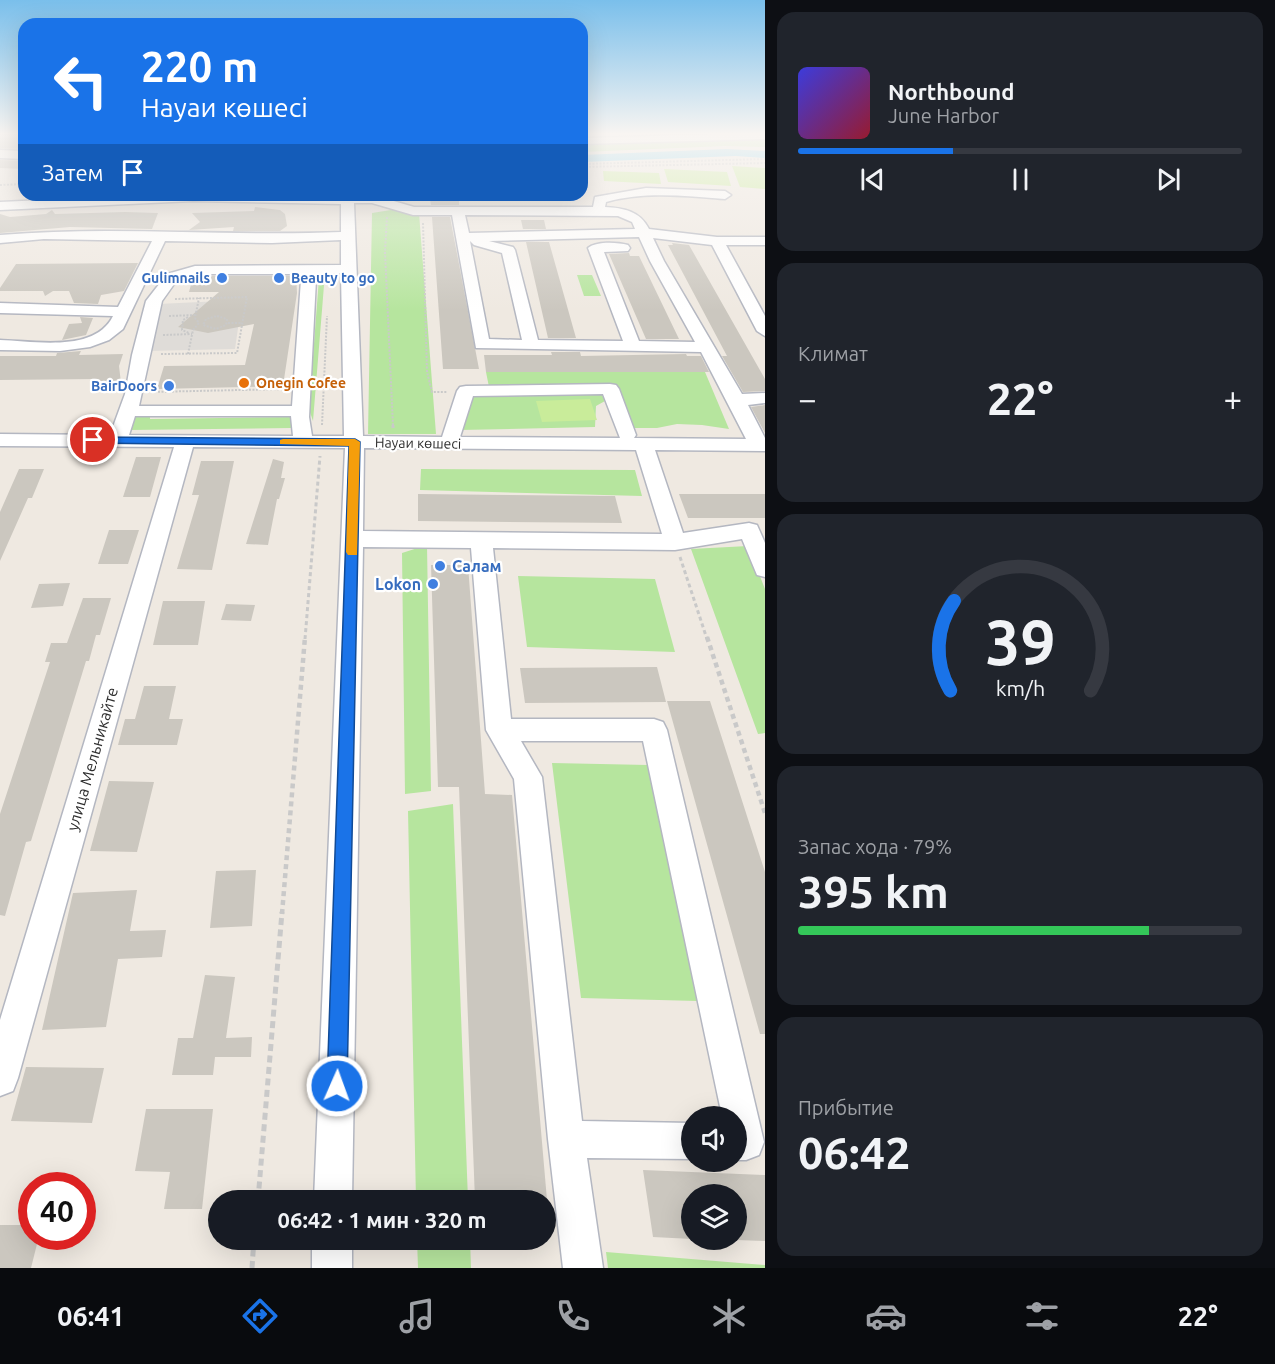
<!DOCTYPE html>
<html lang="ru">
<meta charset="utf-8">
<style>
:root{--surface:#171b24;--page:#20242c;--text:#f1f3f6;--muted:#9ea1a6;--line:#363941;--accent:#1a73e8}
body{margin:0;font-family:Ubuntu,sans-serif;background:var(--page);color:var(--text);height:100vh;display:flex;flex-direction:column;font-size:22px;white-space:nowrap}
*{box-sizing:border-box;margin:0}
p{font-size:20px;color:var(--muted)}
.icon{flex:none;width:33px;height:33px;fill:none;stroke:currentColor;stroke-width:2;stroke-linecap:round;stroke-linejoin:round}
.map{position:relative;flex:1;overflow:hidden}
.details{display:flex;flex-direction:column;gap:12px;padding:12px;background:#0d0f14;width:510px}
.details>*{flex:none}
.top-card{position:absolute;left:18px;top:18px;width:570px;height:183px;border-radius:18px;box-shadow:0 6px 24px #0002;background:#1a73e8;color:#fff;overflow:hidden}
.tools{position:absolute;left:681px;top:1106px;display:grid;gap:12px}
.tools a{display:grid;place-items:center;width:66px;height:66px;border-radius:50%;background:var(--surface);box-shadow:0 6px 24px #0002;font-size:30px}
.speed{position:absolute;left:18px;top:1172px;display:flex;gap:12px;font-size:30px;font-weight:700;text-align:center}
.speed>*{display:grid;place-content:center;width:78px;height:78px;border-radius:50%;background:var(--surface);box-shadow:0 6px 24px #0002;line-height:1}
.speed .limit{border:9px solid #d22;background:#fff;color:#111}
.pin{position:absolute;display:grid;place-items:center;width:51px;height:51px;color:#fff;margin:-26px;border:3px solid #fff;border-radius:50%;box-shadow:0 2px 6px #0007}
.me{position:absolute;width:66px;margin:-33px;rotate:2deg;stroke-linejoin:round;filter:drop-shadow(0 0 4px #0008)}
.turn{display:flex;align-items:center;gap:21px;height:126px;padding:0 24px;font-size:27px}
.turn .icon{width:78px;height:78px;stroke-width:2.5}
.turn b{display:block;font-size:42px;line-height:51px}
.then{display:flex;align-items:center;height:57px;padding:0 24px;background:#0003;gap:12px;font-size:22px}
.big{font-size:45px;font-weight:600;line-height:1.1}
.details .card{flex:1;display:flex;flex-direction:column;justify-content:center;gap:9px;min-width:0;padding:0 21px;border-radius:18px;background:var(--page)}
.details .dial{align-items:center;gap:0}
.dial svg{height:156px;overflow:visible;fill:none;stroke:var(--line);stroke-width:7;stroke-linecap:round;text-anchor:middle}
.dial text{fill:var(--text);stroke:none}
.song{display:flex;align-items:center;gap:18px}
.cover{width:72px;height:72px;border-radius:9px;background:linear-gradient(135deg,hsl(240 70% 55%),hsl(350 70% 35%))}
.played{height:6px;border-radius:3px;background:linear-gradient(90deg,var(--accent) 35%,var(--line) 35%)}
.keys{display:flex;justify-content:space-around;direction:ltr}
.heat{display:flex;justify-content:space-between;align-items:center;font-size:33px;direction:ltr}
.charge{height:9px;border-radius:4px;background:linear-gradient(90deg,#34c759 79%,var(--line) 0)}
.trip{position:absolute;left:208px;top:1190px;width:348px;height:60px;border-radius:30px;background:var(--surface);box-shadow:0 6px 24px #0002;font-weight:600;line-height:60px;text-align:center}
.dock{display:flex;height:96px;justify-content:space-around;align-items:center;background:#090b0e;color:var(--muted)}
.dock .icon{width:42px;height:42px}
.dock .selected{color:var(--accent)}
.dock b{font-size:27px;color:var(--text)}
main{display:flex;flex:1;min-height:0}
.map>svg:first-child{display:block}
.green{fill:#b6e59e}
.pitch{fill:#c9ec9a}
.plaza{fill:#dfdcd8}
.water{fill:#75cff0}
.building{fill:#cbc7bf}
.lines{fill:none;stroke-linecap:round;stroke-linejoin:round}
.minor-casing{stroke:#b4b7c1;stroke-width:3}
.path-far3{stroke:#c9c9c9;stroke-width:2;stroke-dasharray:2 1.5;stroke-linecap:butt}
.path-far2{stroke:#c9c9c9;stroke-width:3;stroke-dasharray:4 3;stroke-linecap:butt}
.path-far1{stroke:#c9c9c9;stroke-width:4.5;stroke-dasharray:5 4;stroke-linecap:butt}
.path{stroke:#c9c9c9;stroke-width:5;stroke-dasharray:7 4.5;stroke-linecap:butt}
.minor{fill:#fff;fill-rule:evenodd}
.route{fill:#1a73e8;stroke:#114b97;stroke-width:1.5}
.slow{fill:#f59e0b}
.shop-dot{fill:#3f7fe0;stroke:#fff;stroke-width:2}
.food-dot{fill:#e8710a;stroke:#fff;stroke-width:2}
.labels{text-anchor:middle;stroke-width:4.5;stroke-linejoin:round;paint-order:stroke}
.far-shop-label{font-size:14px;font-weight:bold;fill:#366cbe;stroke:#fff;text-anchor:end}
.far-food-label{font-size:14px;font-weight:bold;fill:#c56008;stroke:#fff;text-anchor:start}
.far-street-label{font-size:14px;fill:#2e2e2e;stroke:#fff}
.shop-label{font-size:16px;font-weight:bold;fill:#366cbe;stroke:#fff;text-anchor:start}
.street-label{font-size:16px;fill:#2e2e2e;stroke:#fff}
</style>
<main>
<div class="map">
<svg width="765" height="1268" viewBox="0 0 765 1268">
<rect width="100%" height="100%" fill="#efe9e1"/>
<path class="green" d="M765,139v8l-40,-1 -143,6v-8z
M397,209l22,4 17,221h-68l4,-221z
M325,273l-12,148 -4,-12 10,-131z
M577,275h15l9,21h-17z
M486,372h219l24,57 -27,-4 -25,-1 -20,4h-26l-18,-40 -124,-1z
M601,393l4,8 -9,5 -1,21 -135,3 12,-36z
M133,415h17v4l142,-2 -1,11 -162,2z
M421,469l214,1 7,26 -222,-6z
M427,545l4,246 -26,3 -3,-241z
M748,546l17,43v144l-7,1 -67,-185z
M518,576l137,3 20,73 -148,-5z
M552,763l96,2 50,236 -117,-3z
M453,804l15,396h-52l-8,-389z
M417,1239h53l1,29h-53z
M606,1252l159,13v3h-157z"/>
<path class="pitch" d="M732,166l33,2v21l-25,-2z
M664,169l63,3 4,14 -63,-4z
M603,171l56,2 2,11 -57,-3z
M590,399l7,21 -55,2 -6,-21z"/>
<path class="plaza" d="M242,300l-7,49 -88,2 11,-47z"/>
<path class="water" d="M727,149l38,2v7l-29,-2 -154,6v-7z"/>
<path class="building" d="M0,133h24v16l-24,-1z
M0,160l24,1v8l-24,-1z
M430,199h29v6h-28z
M255,207l25,3 5,4 2,12 -7,5h-47l1,-4 -45,3 11,-8 -8,-9 62,-2z
M52,210l3,4 70,-2 33,1 -6,16 -82,-2 -70,6v-19l10,3 36,-3z
M432,217h18l29,152h-36z
M521,220h23l2,9h-23z
M526,242h23l27,96h-28z
M672,243l17,2 76,134v12l-22,1 -21,-36h5l-59,-111h5z
M629,253l1,3h9l40,83h-33l-37,-85z
M138,263l-14,28 -23,4 -3,9 -24,-1 -5,-12h-16l-8,5 -2,-5h-43v-3l16,-24z
M196,276h100l1,17 -14,93 -126,3 7,-23 81,-1 9,-41 -46,9 -30,-6 41,-35h-30l4,-15z
M80,317l13,1 -7,17 -24,5 7,-16 13,-1z
M81,351l-2,4 44,-1 -4,12 2,17 -13,1 -12,-5 -96,1v-24h56l1,-3z
M551,352h29l1,4 105,-2 1,2h14l8,16h-223l-2,-17h68z
M765,405v28l-14,-26z
M136,457h25l-11,40h-27z
M273,459l11,3 -3,16h4l-6,21h-2l-9,46 -22,-1z
M201,461h33l-22,109 -35,-1 22,-74h-7z
M19,469h25l-12,29h-4l-28,63v-49z
M418,494l197,2 7,27 -204,-2z
M679,494h86v24h-77z
M109,530h30l-11,34h-30z
M431,565h37l17,229 27,1 35,405h-72l-16,-413h-21z
M70,583l-7,23 -32,2 8,-24z
M83,598h28l-11,37h-4l-7,26h-3l-55,180 -5,1 -21,74 -5,-1v-101l50,-152h-5l6,-19h16z
M163,601h42l-7,44h-45z
M226,604l29,1 -4,16 -30,-1z
M657,667l9,35 -141,1 -5,-35z
M144,686h32l-7,33h14l-6,26h-59l7,-26h10z
M667,701h43l55,171v162h-5z
M109,781l45,1 -17,70 -47,-1z
M256,870l-4,56 -42,2 6,-57z
M137,890l-7,41 36,-1 -4,27 -44,2 -12,68 -64,3 31,-137z
M205,975l30,2 -9,61 26,-1 -1,20h-36l-2,18h-41l6,-37h15z
M26,1067l78,1 -12,55 -81,-2z
M146,1109h67l-11,100h-38l6,-37 -35,-1z
M643,1170l122,5v66l-29,-1v-46h-44v45l-39,-2z
M0,1225h32v11h7l-8,32h-31z"/>
<g class="lines">
<g class="minor-casing">
<path id="minor" d="M765,133v6l-183,5v-6z
M0,150l24,1v8l-24,-1z
M646,188l79,3 6,4 -6,4c-40,-3 -80,-8 -119,3l-1,5c19,1 35,4 44,22l68,8h48v8h-39l39,71v20l-8,-5 -45,-86 -59,-7 11,23 78,133 23,-1v10l-17,2 17,33v13l-110,-1 28,83 66,-10 8,2 8,18v34l-8,-2 -15,-36 -67,11 -182,-2 18,171h143l9,3 4,8 97,412 -5,13 -13,5h-10v-44h-14l-79,-375h-122l21,36 40,344 110,2v36l-105,-1 16,110h-40l-15,-129 -34,-360 -28,-49 -15,-182 -108,-1 -11,653h-38l31,-752 -152,-1 -175,631 -5,13 -13,5v-76l174,-573 -174,-1v-12l110,1 15,-41 7,-39 14,-54 21,-27 28,-8 146,-1v-25l-69,3 -107,-2 -42,88 -14,11 -19,7 -30,4 -60,-1v-10c34,1 95,13 113,-24l-113,-3v-10l118,4 34,-66 -108,-2 -44,4v-8c113,-10 227,2 341,-3v-28l-148,-3 -193,9v-8l153,-7h220l41,12h179l2,-10zM354,203h18l41,12h39l24,133 225,4 45,87 -112,-1 2,-3 -17,-46 -3,-4 -6,-1 -144,2 -6,1 -3,4 -15,46 -79,-1zM465,215l153,1 14,6 3,7 -166,4zM639,237l11,24 45,81 -56,-1 -35,-89 24,-1 2,-3 -2,-3c-11,-3 -32,-4 -40,3l35,93 -85,-1 -23,-90 -2,-3 -24,-6zM470,241l4,4 28,8 20,87 -33,-1zM341,273l3,163h-32l-3,-19 7,-138 -4,-5zM196,274h101l4,6 -9,126h-153l23,-105 15,-21zM603,394l17,44 -160,-1 13,-41zM135,416h156l2,20 -164,-1zM364,448l272,2 26,84 -299,-3z
M312,1239h40v29h-40z"/>
</g>
<path class="path-far3" d="M582,164l183,-5
M582,167l183,-4
M0,185l24,-1
M387,217l-2,35 8,174
M423,223l4,149 5,20h15
M169,316l27,-1
M217,316l10,3 -1,6 -10,4 -13,-4 3,-6z
M188,317l-5,3 -1,10 7,3
M228,323h14
M163,335l29,-1
M161,354l76,-1 10,-56 -72,2
M188,354l5,-24 6,-7 -4,-5 4,-20
M151,392l134,-3
M322,425l5,-109"/>
<path class="path-far2" d="M393,425v3
M680,557l27,82
M305,639l15,-183"/>
<path class="path-far1" d="M707,637l58,176
M282,914l23,-277"/>
<path class="path" d="M258,1200l24,-288
M252,1268l2,-29"/>
<use href="#minor" class="minor"/>
</g>
<linearGradient id="sky" x2="0" y2="1"><stop stop-color="#7abfeb"/><stop offset="0.43" stop-color="#f8f5f2"/><stop offset="1" stop-color="#f8f5f2" stop-opacity="0"/></linearGradient>
<rect width="765" height="311" fill="url(#sky)"/>
<path class="route" d="M93,437l262,2 5,3 -13,644 -3,7 -7,3 -7,-3 -3,-7 22,-640 -260,-3v-5z"/>
<path class="slow" d="M283,439h72l5,3 -3,113h-9l-2,-3 3,-106 -69,-2v-4z"/>
<g class="shop-dot">
<circle cx="222" cy="278" r="6"/>
<circle cx="279" cy="278" r="6"/>
<circle cx="169" cy="386" r="6"/>
<circle cx="440" cy="566" r="6"/>
<circle cx="433" cy="584" r="6"/>
</g>
<circle class="food-dot" cx="244" cy="383" r="6"/>
<g class="labels">
<g class="far-shop-label">
<text x="210" y="283">Gulimnails</text>
<text x="291" y="283" text-anchor="start">Beauty to go</text>
<text x="157" y="391">BairDoors</text>
</g>
<g class="far-food-label">
<text x="256" y="388">Onegin Cofee</text>
</g>
<g class="far-street-label">
<text transform="translate(418 443) rotate(1)" y="5">Науаи көшесі</text>
</g>
<g class="shop-label">
<text x="452" y="572">Салам</text>
<text x="421" y="590" text-anchor="end">Lokon</text>
</g>
<g class="street-label">
<text transform="translate(92 759) rotate(-74)" y="6">улица Мельникайте</text>
</g>
</g>
</svg>
<div class="tools">
<a><svg class="icon" aria-label="sound" viewBox="0 0 24 24"><path d="M4 9h4l5-4v14l-5-4H4zM17 9q2 3 0 6"/></svg></a>
<a><svg class="icon" aria-label="layers" viewBox="0 0 24 24"><path d="M12 4l9 5-9 5-9-5zM3 14l9 5 9-5"/></svg></a>
</div>
<div class="speed"><div class="limit">40</div></div>
<div class="pin" style="left:93px;top:440px;background:#d93025"><svg class="icon" aria-label="arrive" viewBox="0 0 24 24"><path d="M6 21V4h12l-3 4 3 4H6"/></svg></div>
<svg class="me" style="left:337px;top:1086px" viewBox="-20 -20 40 40"><circle r="17" fill="#1a73e8" stroke="#fff" stroke-width="3"/><path d="M0-11L8 9 0 5-8 9z" fill="#fff"/></svg>
<div class="trip">06:42 · 1 мин · 320 m</div>
<div class="top-card">
<div class="turn"><svg class="icon" aria-label="left" viewBox="0 0 24 24"><path d="M17 20v-9H6M10 6l-5 5 5 5"/></svg><div><b>220 m</b>Науаи көшесі</div></div>
<div class="then">Затем<svg class="icon" aria-label="arrive" viewBox="0 0 24 24"><path d="M6 21V4h12l-3 4 3 4H6"/></svg></div>
</div>
</div>
<section class="details">
<div class="card">
<div class="song"><i class="cover"></i><div><b>Northbound</b><p>June Harbor</p></div></div>
<div class="played"></div>
<div class="keys"><svg class="icon" aria-label="previous" viewBox="0 0 24 24"><path d="M18 5L8 12l10 7zM5 5v14"/></svg><svg class="icon" aria-label="pause" viewBox="0 0 24 24"><path d="M8 5v14M16 5v14"/></svg><svg class="icon" aria-label="next" viewBox="0 0 24 24"><path d="M6 5l10 7-10 7zM19 5v14"/></svg></div>
</div>
<div class="card"><p>Климат</p>
<div class="heat"><a>−</a><b class="big">22°</b><a>+</a></div>
</div>
<div class="card dial"><svg viewBox="0 0 100 80">
<path d="M14 69A42 42 0 1 1 86 69"/>
<path d="M14 69A42 42 0 0 1 16 23" stroke="#1a73e8"/>
<text x="50" y="56" font-size="32" font-weight="700">39</text>
<text x="50" y="72" font-size="11">km/h</text>
</svg></div>
<div class="card"><p>Запас хода · 79%</p><b class="big">395 km</b><div class="charge"></div></div>
<div class="card"><p>Прибытие</p><b class="big">06:42</b></div>
</section>
</main>
<nav class="dock">
<b>06:41</b>
<svg class="icon selected" aria-label="directions" viewBox="0 0 24 24"><path d="M12 3l9 9-9 9-9-9zM9 14v-3h6M13 9l2 2-2 2"/></svg>
<svg class="icon" aria-label="music" viewBox="0 0 24 24"><path d="M9 18V5l10-2v13"/><circle cx="6" cy="18" r="3"/><circle cx="16" cy="16" r="3"/></svg>
<svg class="icon" aria-label="phone" viewBox="0 0 24 24"><path d="M5 4h4l2 5-3 2q2 4 5 5l2-3 5 2v4C11 20 4 13 5 4z"/></svg>
<svg class="icon" aria-label="climate" viewBox="0 0 24 24"><path d="M12 3v18M4 7l16 10M4 17L20 7"/></svg>
<svg class="icon" aria-label="car" viewBox="0 0 24 24"><path d="M5 17H2v-5l4-1 3-4h7l3 4 3 1v5h-3M9 17h6M6 11h13"/><circle cx="7" cy="17" r="2"/><circle cx="17" cy="17" r="2"/></svg>
<svg class="icon" aria-label="filters" viewBox="0 0 24 24"><path d="M4 7h16M4 17h16"/><circle cx="9" cy="7" r="2"/><circle cx="15" cy="17" r="2"/></svg>
<b>22°</b>
</nav>
